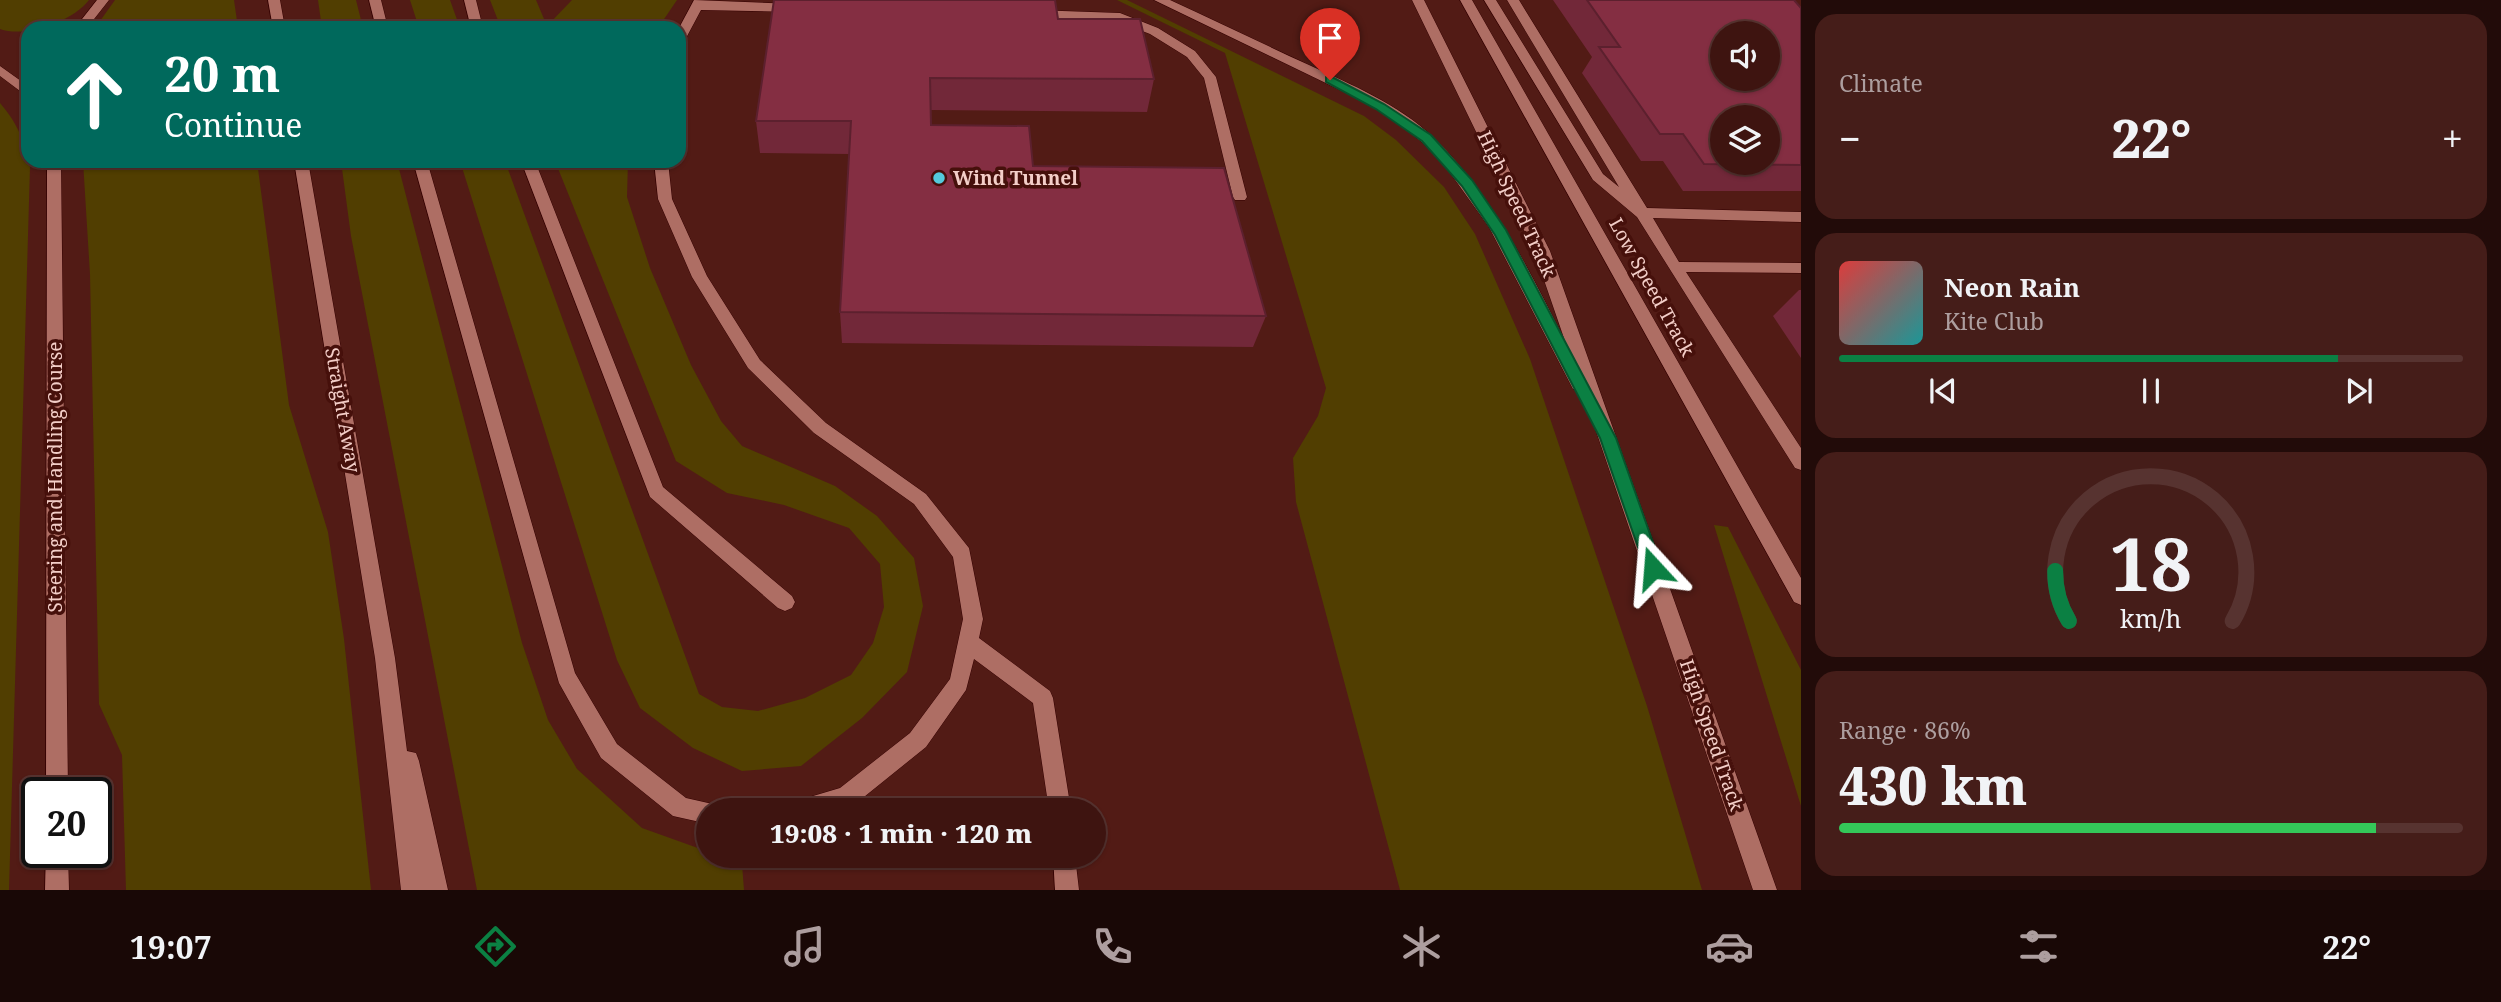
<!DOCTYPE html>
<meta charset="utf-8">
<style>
:root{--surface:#3e1410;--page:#451d19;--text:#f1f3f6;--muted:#ad9e9f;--line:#573330;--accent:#0b8043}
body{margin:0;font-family:"Noto Serif",serif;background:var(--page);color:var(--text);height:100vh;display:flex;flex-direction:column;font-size:26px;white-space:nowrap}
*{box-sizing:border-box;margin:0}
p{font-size:23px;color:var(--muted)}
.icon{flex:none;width:38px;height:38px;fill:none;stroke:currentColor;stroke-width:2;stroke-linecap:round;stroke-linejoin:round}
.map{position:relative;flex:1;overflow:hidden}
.drawer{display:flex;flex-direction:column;gap:14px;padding:14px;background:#220b09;width:700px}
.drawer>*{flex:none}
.top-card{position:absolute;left:21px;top:21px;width:665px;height:147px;border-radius:21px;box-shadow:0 2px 5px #0004,0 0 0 2px var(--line);background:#00695c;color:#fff;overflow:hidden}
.fabs{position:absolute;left:1710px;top:21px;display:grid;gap:14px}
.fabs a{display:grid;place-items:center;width:70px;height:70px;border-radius:50%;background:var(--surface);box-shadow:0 2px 5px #0004,0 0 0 2px var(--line);font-size:35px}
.speed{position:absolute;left:21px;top:777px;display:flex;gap:14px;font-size:35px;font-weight:700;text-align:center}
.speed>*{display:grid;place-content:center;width:91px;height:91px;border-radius:50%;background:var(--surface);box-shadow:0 2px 5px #0004,0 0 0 2px var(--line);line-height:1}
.speed .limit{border:4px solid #111;border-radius:10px;background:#fff;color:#111}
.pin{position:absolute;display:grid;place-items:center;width:60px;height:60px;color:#fff;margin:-72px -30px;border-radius:50% 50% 50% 0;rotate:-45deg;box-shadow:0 0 7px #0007}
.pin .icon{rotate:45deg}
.me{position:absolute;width:77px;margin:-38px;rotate:341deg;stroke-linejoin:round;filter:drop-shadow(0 0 5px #0008)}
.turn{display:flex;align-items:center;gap:24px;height:147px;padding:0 28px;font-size:32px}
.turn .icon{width:91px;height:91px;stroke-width:2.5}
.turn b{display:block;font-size:49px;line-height:60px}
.big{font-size:52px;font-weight:800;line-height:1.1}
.drawer .tile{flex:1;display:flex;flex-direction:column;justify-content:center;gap:10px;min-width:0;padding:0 24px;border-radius:21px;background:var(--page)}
.drawer .dial{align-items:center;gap:0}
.dial svg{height:182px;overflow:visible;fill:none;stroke:var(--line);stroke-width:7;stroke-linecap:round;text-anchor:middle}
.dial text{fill:var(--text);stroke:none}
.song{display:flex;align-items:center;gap:21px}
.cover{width:84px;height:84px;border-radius:10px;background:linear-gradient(135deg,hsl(0 70% 55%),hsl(180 70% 35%))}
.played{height:7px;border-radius:4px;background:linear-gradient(90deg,var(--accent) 80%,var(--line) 80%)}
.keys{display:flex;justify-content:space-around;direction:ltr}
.heat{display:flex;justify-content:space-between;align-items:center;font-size:38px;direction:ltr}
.charge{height:10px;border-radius:5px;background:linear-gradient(90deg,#34c759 86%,var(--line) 0)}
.trip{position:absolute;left:696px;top:798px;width:410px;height:70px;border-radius:35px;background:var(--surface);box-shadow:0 2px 5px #0004,0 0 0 2px var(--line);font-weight:800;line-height:70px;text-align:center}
.menu{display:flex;height:112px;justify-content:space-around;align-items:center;background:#190806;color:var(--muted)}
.menu .icon{width:49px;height:49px}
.menu .selected{color:var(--accent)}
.menu b{font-size:32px;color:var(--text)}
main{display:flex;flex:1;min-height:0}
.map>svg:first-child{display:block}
.green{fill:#513e01}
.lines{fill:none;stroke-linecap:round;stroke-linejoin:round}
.service-casing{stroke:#340000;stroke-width:1}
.service{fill:#ae6e64;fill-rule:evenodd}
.wall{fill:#722839}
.building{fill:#842e42;stroke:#5c202e;stroke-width:2;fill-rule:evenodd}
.route{fill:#0b8043;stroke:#07532c;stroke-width:2}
.poi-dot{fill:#54cadc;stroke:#46100b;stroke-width:2.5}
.labels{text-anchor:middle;stroke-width:7;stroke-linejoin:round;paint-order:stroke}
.poi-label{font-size:19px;font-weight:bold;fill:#f3cec8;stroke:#46100b;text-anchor:start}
.street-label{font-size:19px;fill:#f3cec8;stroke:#46100b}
</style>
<main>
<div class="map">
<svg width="1801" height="890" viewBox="0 0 1801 890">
<rect width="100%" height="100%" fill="#521b15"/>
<path class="green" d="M0,0h89c-17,22 -64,38 -89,29z
M115,0h119l4,28h-143z
M318,0h38l7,28h-41z
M410,0h40l10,28h-41z
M490,0h46l11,26 25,-26h105l-19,28h-157z
M1117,0h10l237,116 32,24 48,47 31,47 55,125 117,347 55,184h-302l-104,-388 -3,-44 25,-42 8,-28 -101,-335z
M0,103c18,21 25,39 30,64l-21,723h-9z
M83,161h174l32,244 39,127 16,107 27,251h-245l-4,-135 -23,-51 -9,-430z
M341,161h56l125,482 26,77 29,49 65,59 67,24v4h11l22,8 2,26h-267l-126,-654z
M460,161h45l194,533 23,13 36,4 47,-13 46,-23 22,-32 11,-36 -4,-43 -31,-36 -65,-23 -57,-12 -51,-32 -121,-300h73l-1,36 23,71 41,97 30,56 21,25 93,40 42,30 37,42 9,48 -16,66 -45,46 -61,48 -59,5 -49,-23 -53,-40 -23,-48z
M1714,525l14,2 73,143v136z"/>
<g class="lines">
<g class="service-casing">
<path id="service" d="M97,0h12l-22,28h-12z
M268,0h12l5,28h-12z
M369,0h12l7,28h-12z
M464,0h12l7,28h-12z
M694,0l101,4 6,4 -6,4 -94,-2 -16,30 -6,4v-16z
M1154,0h16c46,21 93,44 139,65 43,20 89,39 124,72 58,56 96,132 132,204l-31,-90 -122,-251h12l126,251 227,639h-24l-171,-500 -9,-1 -84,-162 -41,-57 -25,-27 -27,-22 -31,-19z
M1460,0h12l329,578v27l-7,-3z
M1484,0h12l107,174 16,13 -112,-187h12l128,208 154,4v10l-148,-4 26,44 122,1v10l-115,-1 115,176v22l-6,-2 -158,-251 -44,-37z
M1033,10l87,3 38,15 37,23 21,26 31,120 -2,3h-10l-2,-3 -29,-119 -17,-21 -37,-23 -36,-14 -85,-3v-6z
M0,66l28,20v11l-28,-21z
M47,161h14l7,632h-22z
M294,161h14l87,497 12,93 9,2 3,8 29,129h-47l-26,-232z
M413,161h14l148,512 42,71 69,54 31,7 2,5h-10v14l-36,-8 -72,-58 -42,-75z
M521,161h14l128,326 129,109 3,6 -3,6 -7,3 -7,-3 -128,-111z
M654,161h14l4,38 35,77 53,84 66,63 100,71 43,54 14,71 -4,19 71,53 3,7 18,112h-22l-16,-107 -59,-44 -8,31 -40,57 -72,58 -16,5h-48l3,-8 47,-14 70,-55 40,-54 13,-60 -10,-62 -39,-53 -100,-71 -66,-65 -56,-91 -34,-78z
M46,852h22l1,38h-24z
M1053,856h22l4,34h-24z"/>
</g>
<use href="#service" class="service"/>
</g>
<path class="wall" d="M1553,0h241l7,8v183h-118l-20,-30h-22l-59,-88 10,-16z
M1058,19l96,60 -7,33 -217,-2 1,15 102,41 233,150 -13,31 -411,-4 -2,-31 9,-158 -89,-1 -4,-32z
M1799,290h2v68l-28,-42z"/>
<path class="building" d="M774,0h281l3,19h82l14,60 -224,-1 1,47 98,1 4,40 191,2 42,148 -426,-4 11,-191h-95z
M1587,0h207l7,8v157l-97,-1 -21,-30h-23l-61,-87h21zM1722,33h46v46h-46zM1722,117h46v46h-46z"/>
<path class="route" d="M1330,76l54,28 47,31 41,45 34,50 110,208 46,130 -3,5h-12l-47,-135 -105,-203 -33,-49 -40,-45 -46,-32 -50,-27v-5z"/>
<circle class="poi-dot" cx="939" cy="178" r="7"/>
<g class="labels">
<g class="poi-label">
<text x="953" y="185">Wind Tunnel</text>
</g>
<g class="street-label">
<text transform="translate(1517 204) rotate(65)" y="7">High Speed Track</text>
<text transform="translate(1652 287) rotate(61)" y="7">Low Speed Track</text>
<text transform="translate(343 410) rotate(80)" y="7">Straight Away</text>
<text transform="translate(55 477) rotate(-90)" y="7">Steering and Handling Course</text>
<text transform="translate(1712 735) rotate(71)" y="7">High Speed Track</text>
</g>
</g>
</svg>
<div class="fabs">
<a><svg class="icon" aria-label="sound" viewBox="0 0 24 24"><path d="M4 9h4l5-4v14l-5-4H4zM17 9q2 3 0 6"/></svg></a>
<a><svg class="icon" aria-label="layers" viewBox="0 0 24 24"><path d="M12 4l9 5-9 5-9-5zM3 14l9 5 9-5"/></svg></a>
</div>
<div class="speed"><div class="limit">20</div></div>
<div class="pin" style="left:1330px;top:80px;background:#d93025"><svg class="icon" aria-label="arrive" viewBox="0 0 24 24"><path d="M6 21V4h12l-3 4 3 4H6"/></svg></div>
<svg class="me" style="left:1653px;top:568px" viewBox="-20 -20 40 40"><path d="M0-17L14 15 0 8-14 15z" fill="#0b8043" stroke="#fff" stroke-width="4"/></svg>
<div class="trip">19:08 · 1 min · 120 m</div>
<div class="top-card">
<div class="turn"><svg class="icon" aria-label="ahead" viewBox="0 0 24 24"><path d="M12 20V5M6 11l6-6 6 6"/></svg><div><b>20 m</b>Continue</div></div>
</div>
</div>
<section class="drawer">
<div class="tile"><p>Climate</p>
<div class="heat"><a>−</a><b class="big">22°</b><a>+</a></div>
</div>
<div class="tile">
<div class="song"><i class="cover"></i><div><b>Neon Rain</b><p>Kite Club</p></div></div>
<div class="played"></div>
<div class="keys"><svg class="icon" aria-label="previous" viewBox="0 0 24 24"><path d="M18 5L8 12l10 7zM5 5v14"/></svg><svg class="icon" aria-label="pause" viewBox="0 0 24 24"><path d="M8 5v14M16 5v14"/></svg><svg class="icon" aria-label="next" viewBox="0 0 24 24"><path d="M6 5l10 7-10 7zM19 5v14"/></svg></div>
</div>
<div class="tile dial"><svg viewBox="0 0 100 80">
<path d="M14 69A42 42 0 1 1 86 69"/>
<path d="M14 69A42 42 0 0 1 8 47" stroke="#0b8043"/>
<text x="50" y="56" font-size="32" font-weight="700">18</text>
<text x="50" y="72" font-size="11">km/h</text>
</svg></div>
<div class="tile"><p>Range · 86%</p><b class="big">430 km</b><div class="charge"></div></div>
</section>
</main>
<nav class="menu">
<b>19:07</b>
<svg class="icon selected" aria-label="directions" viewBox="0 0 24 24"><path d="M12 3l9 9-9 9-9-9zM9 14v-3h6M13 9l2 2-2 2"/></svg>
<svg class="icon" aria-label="music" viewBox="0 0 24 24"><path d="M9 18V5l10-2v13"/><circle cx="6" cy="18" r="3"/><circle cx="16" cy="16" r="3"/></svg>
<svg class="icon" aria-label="phone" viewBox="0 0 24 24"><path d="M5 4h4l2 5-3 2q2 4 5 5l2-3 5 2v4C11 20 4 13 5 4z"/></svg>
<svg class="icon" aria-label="climate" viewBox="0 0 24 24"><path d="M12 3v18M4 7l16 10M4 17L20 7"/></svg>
<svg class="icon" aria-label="car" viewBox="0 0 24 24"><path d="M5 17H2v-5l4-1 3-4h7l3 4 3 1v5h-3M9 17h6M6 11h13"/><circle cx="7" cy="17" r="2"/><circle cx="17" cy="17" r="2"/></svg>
<svg class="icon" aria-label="filters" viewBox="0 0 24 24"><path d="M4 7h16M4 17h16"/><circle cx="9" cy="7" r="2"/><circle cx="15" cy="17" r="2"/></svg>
<b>22°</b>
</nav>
